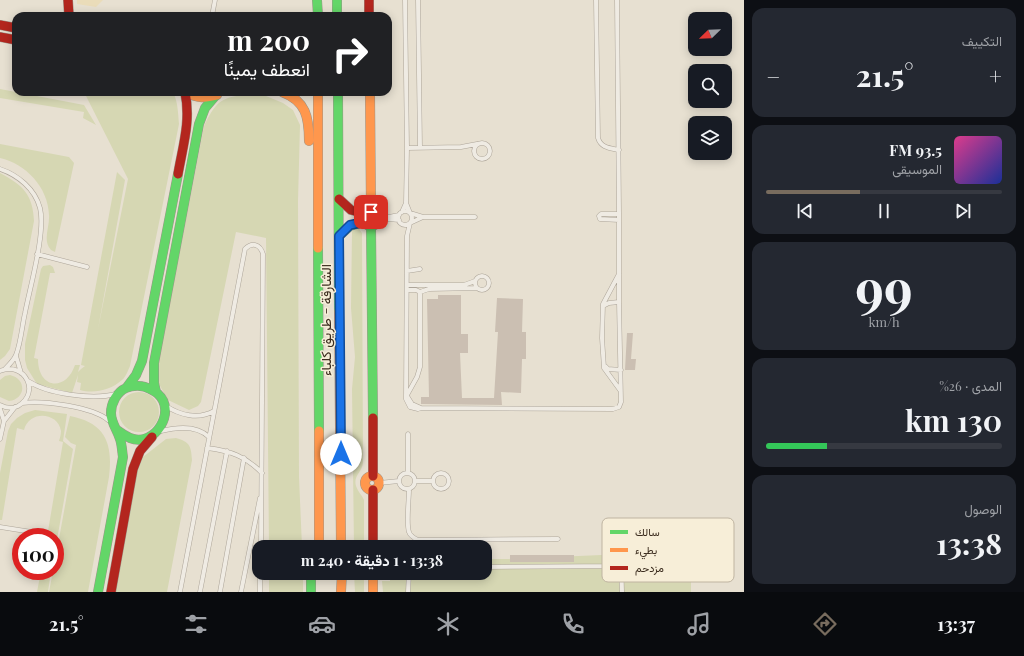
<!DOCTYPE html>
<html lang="ar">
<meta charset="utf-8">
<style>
:root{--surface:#171b24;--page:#242831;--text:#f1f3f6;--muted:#9ea1a6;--line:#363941;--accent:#786c5e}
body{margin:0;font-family:"Playfair Display",Vazirmatn,serif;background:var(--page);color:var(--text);direction:rtl;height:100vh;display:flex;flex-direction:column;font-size:15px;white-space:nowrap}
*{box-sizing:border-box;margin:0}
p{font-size:13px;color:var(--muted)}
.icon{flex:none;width:22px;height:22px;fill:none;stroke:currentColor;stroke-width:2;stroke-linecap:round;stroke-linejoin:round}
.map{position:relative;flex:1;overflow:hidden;direction:ltr}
.drawer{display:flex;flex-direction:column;gap:8px;padding:8px;background:#0d0f14;width:280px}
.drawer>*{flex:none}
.banner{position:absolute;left:12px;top:12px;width:380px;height:84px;border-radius:12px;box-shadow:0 2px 10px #0003;direction:rtl;background:#202124;color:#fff;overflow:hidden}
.needle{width:26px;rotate:247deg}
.controls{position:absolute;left:688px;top:12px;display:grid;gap:8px}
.controls a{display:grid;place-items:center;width:44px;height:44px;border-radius:8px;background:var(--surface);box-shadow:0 2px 10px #0003;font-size:20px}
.speed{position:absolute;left:12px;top:528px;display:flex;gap:8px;font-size:20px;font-weight:700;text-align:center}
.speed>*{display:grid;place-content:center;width:52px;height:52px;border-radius:50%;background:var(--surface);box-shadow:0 2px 10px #0003;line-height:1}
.speed .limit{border:6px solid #d22;background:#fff;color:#111}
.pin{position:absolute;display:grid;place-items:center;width:34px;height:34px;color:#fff;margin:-17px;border-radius:8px;box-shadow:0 2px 6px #0006}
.me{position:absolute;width:44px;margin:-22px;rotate:0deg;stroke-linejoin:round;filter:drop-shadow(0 0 3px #0008)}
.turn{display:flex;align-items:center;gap:14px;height:84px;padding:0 16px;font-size:18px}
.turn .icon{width:52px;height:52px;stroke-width:2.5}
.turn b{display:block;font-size:28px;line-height:34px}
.big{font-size:30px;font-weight:700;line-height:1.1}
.drawer .card{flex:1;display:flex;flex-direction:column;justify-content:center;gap:6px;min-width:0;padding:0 14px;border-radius:12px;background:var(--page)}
.drawer .dial{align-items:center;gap:0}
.dial b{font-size:52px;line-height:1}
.song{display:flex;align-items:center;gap:12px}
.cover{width:48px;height:48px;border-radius:6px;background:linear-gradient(135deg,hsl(330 70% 55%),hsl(230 70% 35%))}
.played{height:4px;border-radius:2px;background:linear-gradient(90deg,var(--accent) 40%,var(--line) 40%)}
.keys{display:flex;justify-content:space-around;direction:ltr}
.heat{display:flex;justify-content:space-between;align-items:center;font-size:22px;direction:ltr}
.charge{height:6px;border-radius:3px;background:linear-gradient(90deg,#34c759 26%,var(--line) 0)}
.trip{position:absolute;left:252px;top:540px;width:240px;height:40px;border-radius:12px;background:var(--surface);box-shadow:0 2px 10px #0003;font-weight:700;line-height:40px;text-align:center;direction:rtl}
.tab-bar{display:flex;height:64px;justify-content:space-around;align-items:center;background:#090b0e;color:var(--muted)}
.tab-bar .icon{width:28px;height:28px}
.tab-bar .selected{color:var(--accent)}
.tab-bar b{font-size:18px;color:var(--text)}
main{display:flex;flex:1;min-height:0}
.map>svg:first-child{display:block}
.green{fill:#d6d7b3}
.sand{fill:#eadcb9}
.building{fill:#cbbfb2}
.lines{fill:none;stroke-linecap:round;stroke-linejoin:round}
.lane-casing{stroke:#ada599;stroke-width:5}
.fast-casing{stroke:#9c958a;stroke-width:10}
.slow-casing{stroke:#9c958a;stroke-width:10}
.jam-casing{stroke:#9c958a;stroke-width:10}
.lane{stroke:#efebe3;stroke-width:4}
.fast{stroke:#63d668;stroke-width:9}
.slow{stroke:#ff974d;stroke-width:9}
.jam{stroke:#b3261e;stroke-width:9}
.route-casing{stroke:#114b97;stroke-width:10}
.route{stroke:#1a73e8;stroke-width:7}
.labels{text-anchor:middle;stroke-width:3;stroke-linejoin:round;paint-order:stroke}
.street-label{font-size:14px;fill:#3d2e20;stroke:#f7eed8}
.key{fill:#f7eed8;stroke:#bfb4a1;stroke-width:1}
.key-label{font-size:11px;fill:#3d2e20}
</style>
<main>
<section class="drawer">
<div class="card"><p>التكييف</p>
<div class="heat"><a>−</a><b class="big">21.5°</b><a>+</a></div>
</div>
<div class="card">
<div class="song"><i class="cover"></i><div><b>93.5 FM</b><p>الموسيقى</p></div></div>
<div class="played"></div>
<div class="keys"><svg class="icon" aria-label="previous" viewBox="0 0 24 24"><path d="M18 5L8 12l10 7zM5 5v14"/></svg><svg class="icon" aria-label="pause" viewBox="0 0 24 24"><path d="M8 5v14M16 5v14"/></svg><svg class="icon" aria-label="next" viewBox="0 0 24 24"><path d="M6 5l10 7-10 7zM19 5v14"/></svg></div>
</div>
<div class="card dial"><b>99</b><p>km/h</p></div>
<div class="card"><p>المدى · 26%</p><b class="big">130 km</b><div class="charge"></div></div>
<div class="card"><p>الوصول</p><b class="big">13:38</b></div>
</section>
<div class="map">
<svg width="744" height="592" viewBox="0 0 744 592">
<rect width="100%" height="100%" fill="#e7e0d1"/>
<path class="green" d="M0,89l84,16 12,20 -13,-7 1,-6 -84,-14z
M84,92h89c5,10 5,21 6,32l-49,242c-2,4 -4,11 -8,14 -11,10 -28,14 -42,10l1,-7 -4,-1 1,-7 -6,18 -35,-9 -10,-16 -2,-8v-16l16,-75 2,-3 7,-1 3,2 2,6h-5l-16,85 4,1c0,30 28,33 37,6h5l-2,7 3,-3 4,-3 -4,-1 36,-193 8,8 -27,149 30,-150z
M250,95l16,1 17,7 10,7 7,15 -2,76 1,276 3,70h-33l-3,-309 -30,-6 -35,170 -3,4 -9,4 -21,-10 -9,-16 -2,-14 47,-244c12,-25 18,-30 46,-31z
M0,144l69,13 5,6 -19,89 -4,-2c-9,-10 -1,-23 -2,-35 -1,-28 -23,-51 -49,-57z
M0,173c23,12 33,22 34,48l-24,128 -5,7 -5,4z
M359,229l3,4 1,230c-1,9 -10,13 -7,23 2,6 6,9 8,14v47h-10l-2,-158 3,-32 -4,-49 1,-76 1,-2z
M10,375c17,4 16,24 -1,26l-9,-4v-17l5,-4z
M119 412a20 20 0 1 1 40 0a20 20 0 1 1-40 0Z
M35,410l32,4 -4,27 10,8 -18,102v-14h-8l16,-95 -4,-1c1,-3 2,-7 2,-10 -3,-19 -32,-21 -37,-1l-7,-2 -15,92h-2v-47l8,-42 3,-7 6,-6 8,-5z
M70,416c36,7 43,28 39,61l-21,115h-39l4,-21h2v-10l21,-116 -5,-2 -6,-6z
M176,438c14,4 15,8 16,22l-25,132h-52l21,-118 7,-17 23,-18z
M625,554v12l66,-1v27h-308l-1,-11h8v-8h95v-14h23z
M41,571h10l-3,21h-11z
M269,573h34v19h-34z
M354,573h10v19h-9z"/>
<path class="sand" d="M77,0h26l-7,7 -19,-3z"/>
<path class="building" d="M438,295h23v39h7v19h-8l2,45h32l4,-66h-3l2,-34 26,1 -1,33h4v27h-4l-1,34 -20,-1 1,13 -81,-1v-7h8l-2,-98h11z
M627,333h6l-2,26h5l-1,11h-10z
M510,555h64v7h-64z"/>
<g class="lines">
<g class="lane-casing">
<path id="lane" d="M418,0l2,147
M596,0l2,138c3,10 12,10 21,12
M212,16l3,-16
M474 151a8 8 0 1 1 16 0a8 8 0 1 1-16 0Z
M407,148l54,-1 16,-3
M0,169c18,6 35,20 40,39 6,24 -10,79 -15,105 -3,13 -4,29 -9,42 -2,5 -7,10 -11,14
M406,203l4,10 13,4h52
M398 218a7 7 0 1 1 14 0a7 7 0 1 1-14 0Z
M402,212l4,-9 1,-55 -2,-148
M378,216l11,1 10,-2
M423,217l-13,6 -3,13 -1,163 4,8 8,2 3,-1 192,1 6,-2 2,-5 -2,-100v-88l-2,-214
M619,220l-19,-1 -1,-3 2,-2h18
M378,222l11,-3 10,1
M37,254l50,13
M407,271l13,-2
M619,274l-16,30 -1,34 2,30 16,22
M475 283a7 7 0 1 1 14 0a7 7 0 1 1-14 0Z
M407,285h57l11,-4
M407,290h9l4,2v75l-3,10 -10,18
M420,292l9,-3 48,-1
M603,306l6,-3 10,-1
M16,356l5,17
M605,366l3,3 13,1
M0,371c25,-10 41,22 18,35 -6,3 -12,2 -18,-1
M28,381c20,13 64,19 88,13
M407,396l5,8 9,4
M22,403c21,-3 71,4 86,17
M166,406c14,9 32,14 48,5
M0,409l4,12
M161,431c16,-4 36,-6 48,6
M408,434v39
M0,439l4,-18 11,-14
M207,448c24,3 38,8 55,25
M399 481a8 8 0 1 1 16 0a8 8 0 1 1-16 0Z
M433 481a8 8 0 1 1 16 0a8 8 0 1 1-16 0Z
M416,481h17
M379,483l20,-2
M409,490c0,9 -3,34 0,42 1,4 5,6 9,8l140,-1
M0,527l38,6
M621,558l1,34
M485,567l136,-1
M180,592l65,-343c7,-7 15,-5 18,5l-2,293
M200,592l27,-141
M220,592l24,-134
M241,592l19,-94
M260,592v-19
M408,592l1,-19"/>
</g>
<g class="fast-casing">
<path id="fast" d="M317,0l1,16
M337,0v16
M338,92l1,219
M364 219a7 7 0 1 1 14 0a7 7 0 1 1-14 0Z
M371,227l2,191
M339,236l11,-10 14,-4
M318,248l1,183
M127,387l9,-12 6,-14 36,-187
M156,392l-2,-9v-20l45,-239 6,-16 11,-13
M311,573v19
M98,592l25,-135c-1,-6 -1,-12 -3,-18 -3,-10 -9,-16 -9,-26 0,-10 6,-21 15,-25 7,-3 17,-3 24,1 2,1 6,3 8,5 19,17 -3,54 -28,44 -4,-2 -9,-5 -13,-8"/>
</g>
<g class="slow-casing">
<path id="slow" d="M187,92c10,7 19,6 30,3
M282,92c24,9 27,25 27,49
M318,92v156
M370,92l1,120
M339,311l2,236
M319,431v116
M365 483a7 7 0 1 1 14 0a7 7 0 1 1-14 0Z
M373,573v19
M341,592l1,-19"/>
</g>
<g class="jam-casing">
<path id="jam" d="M68,0l1,16
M369,0v16
M0,25l16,3
M0,37l16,3
M178,174c5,-29 13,-53 7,-82
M339,199l12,11 15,4
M373,418v58
M373,490v57
M111,592l22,-123 7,-18 12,-14"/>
</g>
<use href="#lane" class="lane"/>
<use href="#fast" class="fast"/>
<use href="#slow" class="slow"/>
<use href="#jam" class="jam"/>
</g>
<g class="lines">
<g class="route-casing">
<path id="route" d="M341,454l-2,-218 11,-11 14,-3 2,-8 5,-2"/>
</g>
<use href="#route" class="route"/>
</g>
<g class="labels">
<g class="street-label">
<text transform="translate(326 320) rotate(-90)" y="5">الشارقة - طريق كلباء</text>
</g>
</g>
<rect x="602" y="518" width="132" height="64" rx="6" class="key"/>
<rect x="610" y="530" width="18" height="4" fill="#63d668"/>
<rect x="610" y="548" width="18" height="4" fill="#ff974d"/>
<rect x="610" y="566" width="18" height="4" fill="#b3261e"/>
<g class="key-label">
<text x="635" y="536">سالك</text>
<text x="635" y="554">بطيء</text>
<text x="635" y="572">مزدحم</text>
</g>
</svg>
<div class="controls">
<a><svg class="needle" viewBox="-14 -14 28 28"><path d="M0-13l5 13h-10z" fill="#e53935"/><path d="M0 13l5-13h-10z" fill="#9ea1a6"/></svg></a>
<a><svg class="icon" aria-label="search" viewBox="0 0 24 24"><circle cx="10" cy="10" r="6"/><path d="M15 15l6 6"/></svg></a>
<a><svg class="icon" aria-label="layers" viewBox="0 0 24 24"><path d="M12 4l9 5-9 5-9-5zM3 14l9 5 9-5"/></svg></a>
</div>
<div class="speed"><div class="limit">100</div></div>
<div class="pin" style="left:371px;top:212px;background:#d93025"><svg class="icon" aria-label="arrive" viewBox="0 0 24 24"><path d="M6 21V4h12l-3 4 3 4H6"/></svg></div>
<svg class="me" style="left:341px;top:454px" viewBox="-20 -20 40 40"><circle r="19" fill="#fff"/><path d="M0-13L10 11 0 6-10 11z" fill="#1a73e8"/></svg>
<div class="trip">13:38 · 1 دقيقة · 240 m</div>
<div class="banner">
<div class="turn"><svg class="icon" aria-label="right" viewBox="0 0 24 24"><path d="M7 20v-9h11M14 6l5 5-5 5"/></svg><div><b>200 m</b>انعطف يمينًا</div></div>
</div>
</div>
</main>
<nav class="tab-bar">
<b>13:37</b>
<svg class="icon selected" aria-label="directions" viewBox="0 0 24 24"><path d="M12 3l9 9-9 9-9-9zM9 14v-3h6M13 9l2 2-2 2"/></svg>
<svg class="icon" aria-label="music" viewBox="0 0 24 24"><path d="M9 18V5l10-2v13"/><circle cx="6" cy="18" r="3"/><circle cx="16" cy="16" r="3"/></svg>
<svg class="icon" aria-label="phone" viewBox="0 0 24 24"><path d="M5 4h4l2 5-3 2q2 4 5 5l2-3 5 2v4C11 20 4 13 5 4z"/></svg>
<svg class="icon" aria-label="climate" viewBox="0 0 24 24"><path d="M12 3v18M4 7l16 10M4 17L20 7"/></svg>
<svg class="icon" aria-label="car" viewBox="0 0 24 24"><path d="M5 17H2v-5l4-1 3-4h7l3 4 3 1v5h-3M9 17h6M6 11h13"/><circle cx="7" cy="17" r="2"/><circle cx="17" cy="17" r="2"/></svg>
<svg class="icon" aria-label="filters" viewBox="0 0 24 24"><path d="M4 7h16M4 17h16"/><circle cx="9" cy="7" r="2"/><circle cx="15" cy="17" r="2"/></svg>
<b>21.5°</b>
</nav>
